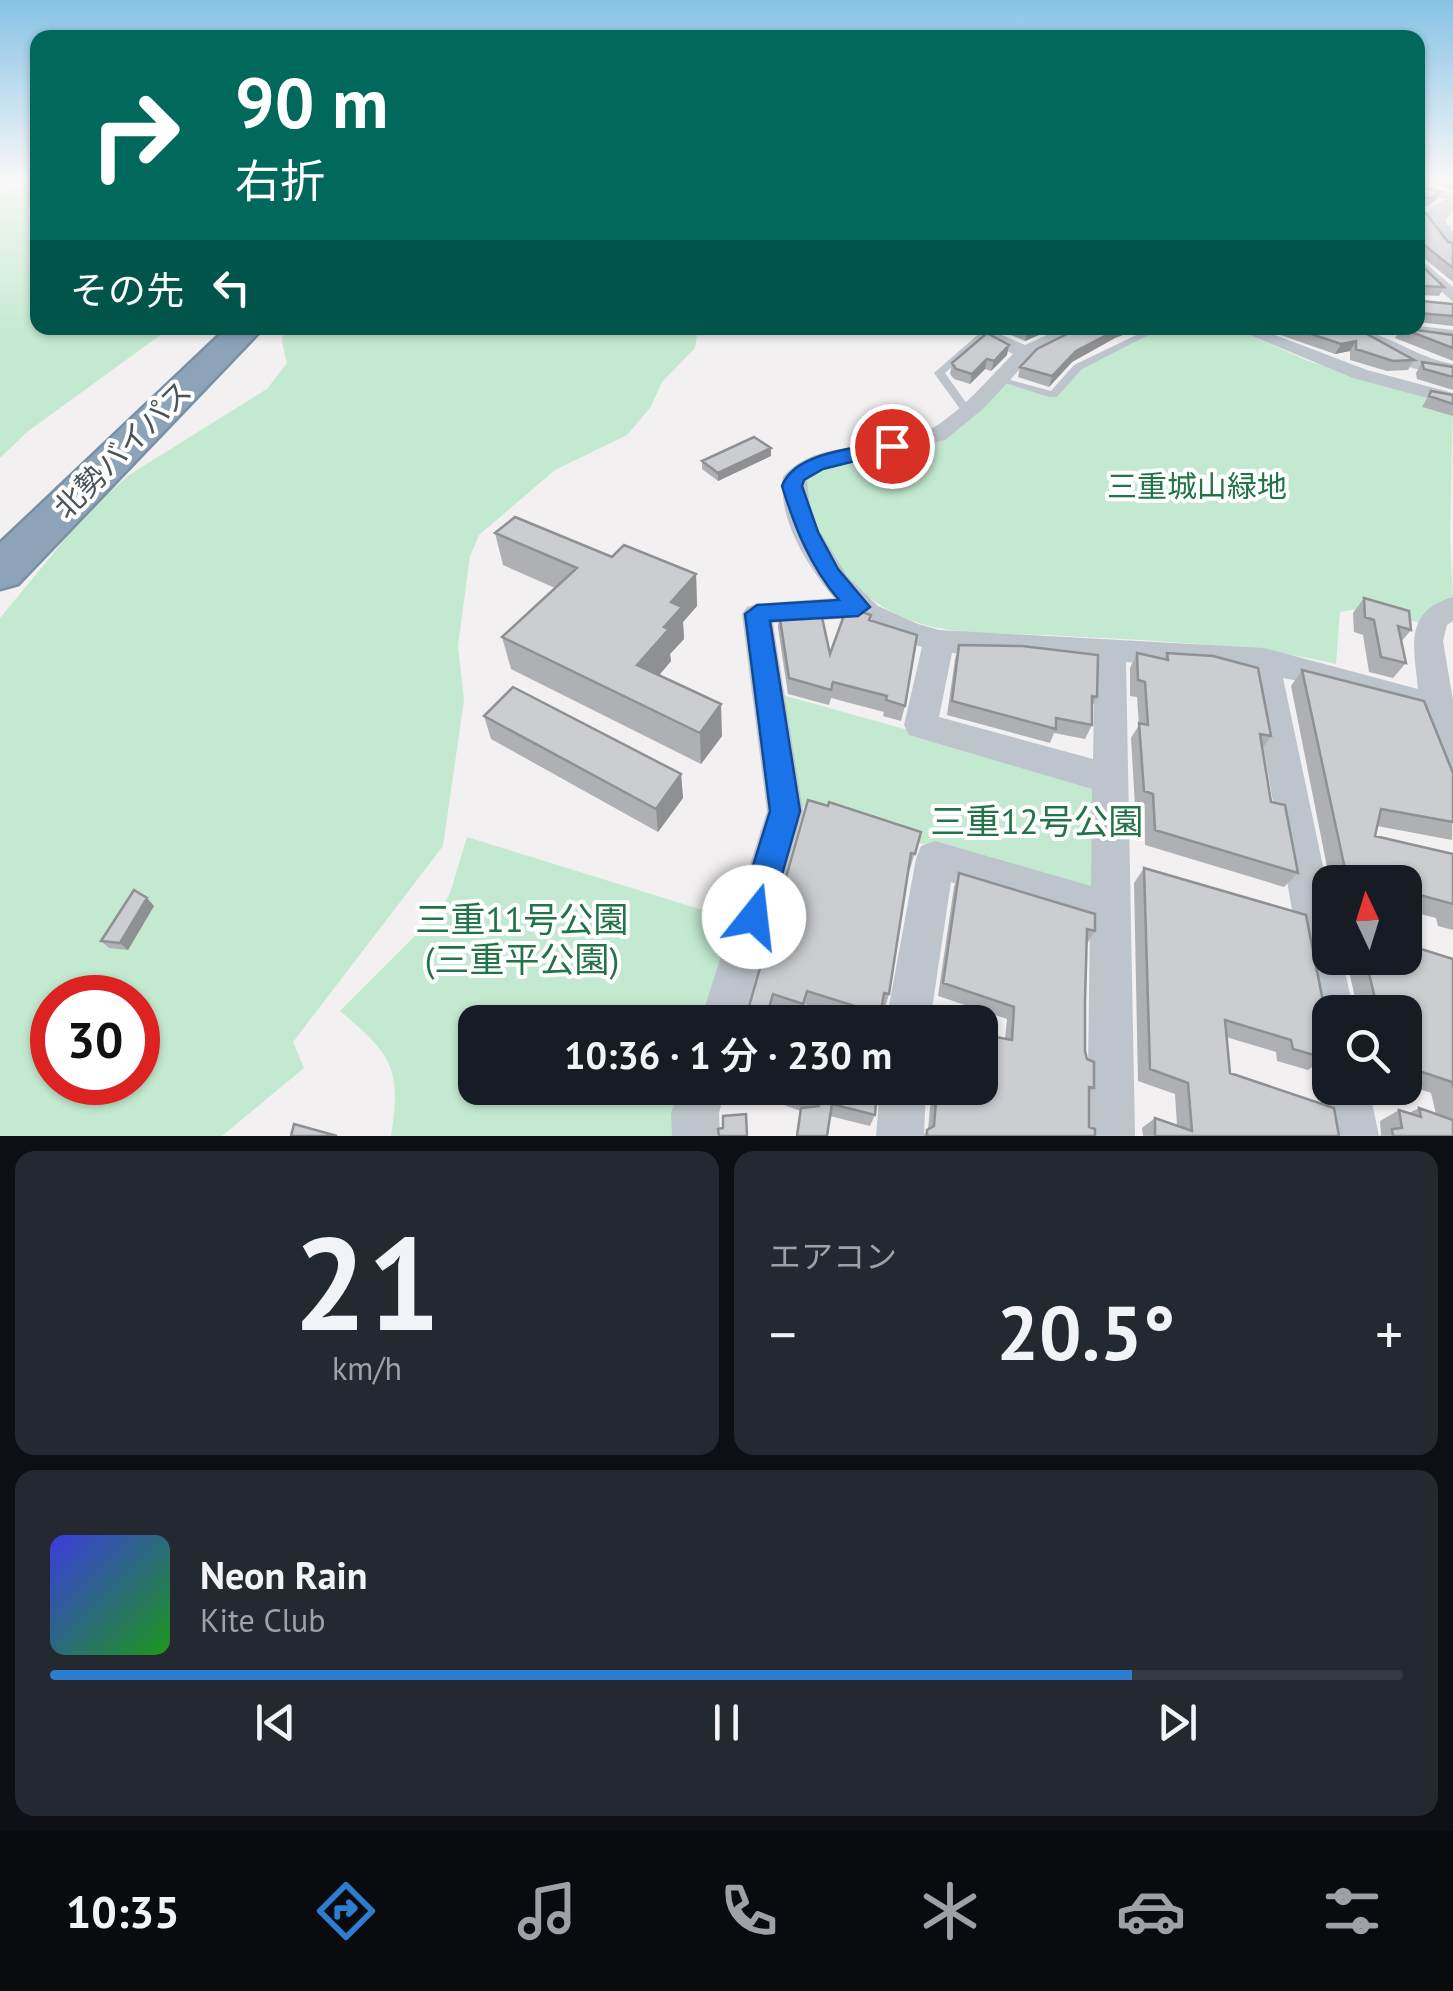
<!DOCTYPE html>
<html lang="ja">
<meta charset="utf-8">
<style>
:root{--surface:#171b24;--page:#242831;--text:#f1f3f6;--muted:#9ea1a6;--line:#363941;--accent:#2e7ccd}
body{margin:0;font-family:"PT Sans","Noto Sans JP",sans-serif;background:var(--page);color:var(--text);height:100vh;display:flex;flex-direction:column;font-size:38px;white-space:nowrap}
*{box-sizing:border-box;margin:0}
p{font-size:32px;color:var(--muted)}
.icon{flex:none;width:55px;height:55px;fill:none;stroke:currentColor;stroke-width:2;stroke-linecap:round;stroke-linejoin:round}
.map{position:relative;height:1136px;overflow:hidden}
.sheet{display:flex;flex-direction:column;gap:15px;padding:15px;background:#0d0f14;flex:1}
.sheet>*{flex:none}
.top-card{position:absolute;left:30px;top:30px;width:1395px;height:305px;border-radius:20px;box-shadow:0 2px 8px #0004;background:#00695c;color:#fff;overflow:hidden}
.needle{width:65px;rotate:356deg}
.tools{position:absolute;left:1312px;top:865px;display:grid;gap:20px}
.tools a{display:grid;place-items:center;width:110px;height:110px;border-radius:20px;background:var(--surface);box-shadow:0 2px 8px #0004;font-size:50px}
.speed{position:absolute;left:30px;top:975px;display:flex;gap:20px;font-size:50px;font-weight:700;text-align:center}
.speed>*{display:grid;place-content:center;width:130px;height:130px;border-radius:50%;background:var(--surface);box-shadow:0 2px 8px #0004;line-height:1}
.speed .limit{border:15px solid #d22;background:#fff;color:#111}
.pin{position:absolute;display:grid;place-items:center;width:85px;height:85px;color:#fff;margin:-42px;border:5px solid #fff;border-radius:50%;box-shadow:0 2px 10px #0007}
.me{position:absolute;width:110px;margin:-55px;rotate:16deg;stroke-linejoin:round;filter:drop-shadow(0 0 8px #0008)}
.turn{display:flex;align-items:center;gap:35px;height:210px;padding:0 40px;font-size:45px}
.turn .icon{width:130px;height:130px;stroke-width:2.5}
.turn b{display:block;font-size:70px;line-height:85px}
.then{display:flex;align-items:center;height:95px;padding:0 40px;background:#0003;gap:20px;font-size:38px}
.big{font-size:75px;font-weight:600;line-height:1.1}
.sheet .card{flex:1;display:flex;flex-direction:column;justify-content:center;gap:15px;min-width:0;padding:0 35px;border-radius:20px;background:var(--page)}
.sheet .dial{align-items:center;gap:0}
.dial b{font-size:130px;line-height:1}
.song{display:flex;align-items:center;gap:30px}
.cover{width:120px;height:120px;border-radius:15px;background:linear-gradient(135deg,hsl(240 70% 55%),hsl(120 70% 35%))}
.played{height:10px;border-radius:5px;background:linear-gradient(90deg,var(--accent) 80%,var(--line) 80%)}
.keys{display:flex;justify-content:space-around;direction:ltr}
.heat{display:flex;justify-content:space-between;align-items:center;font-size:55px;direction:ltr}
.sheet .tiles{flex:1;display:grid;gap:15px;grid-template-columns:1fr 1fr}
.card:last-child{grid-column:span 2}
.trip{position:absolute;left:458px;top:1005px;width:540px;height:100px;border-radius:20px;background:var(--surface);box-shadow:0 2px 8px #0004;font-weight:600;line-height:100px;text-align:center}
.tab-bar{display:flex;height:160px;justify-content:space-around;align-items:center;background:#090b0e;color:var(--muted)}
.tab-bar .icon{width:70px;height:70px}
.tab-bar .selected{color:var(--accent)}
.tab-bar b{font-size:45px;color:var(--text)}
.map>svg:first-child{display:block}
.green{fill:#c3ead0;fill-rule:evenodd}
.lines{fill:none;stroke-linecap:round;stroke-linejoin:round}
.highway-casing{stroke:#788fa4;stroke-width:5}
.lane{fill:#bdc4cb;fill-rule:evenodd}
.street{fill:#bdc4cb;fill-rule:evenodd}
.secondary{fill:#bec7cf;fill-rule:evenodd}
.highway{fill:#8da4b8;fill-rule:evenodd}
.wall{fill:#afb0b4}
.shaded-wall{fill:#8e9092}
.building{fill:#cbcdd1;stroke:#8e9092;stroke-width:2.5}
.route{fill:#1a73e8;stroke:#114b97;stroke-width:2.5}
.labels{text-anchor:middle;stroke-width:8;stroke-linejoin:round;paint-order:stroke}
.street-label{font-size:30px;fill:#4a545b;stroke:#fff}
.park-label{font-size:30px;fill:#227447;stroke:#fff}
.near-park-label{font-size:35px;fill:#227447;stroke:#fff}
</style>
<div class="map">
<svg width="1453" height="1136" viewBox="0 0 1453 1136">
<rect width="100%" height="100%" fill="#f2f0f0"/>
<path class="green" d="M21,187h16v13l-12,15 12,1 1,112h132l-143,104 -27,26v-266z
M284,328h414l-3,20 -33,34 -12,26 -23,27 -72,35 -76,65 -9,21 -12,90 6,54 -21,146 -150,196 11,26 -82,68h-222v-518l88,-107 41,-36 138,-86 20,-26 -5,-21zM52,998h86v84h-86z
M1162,328h72l74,33 145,43 -3,135 3,58 -33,26 -57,-15 -23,4 -4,52c-95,-22 -192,-23 -289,-29 -44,-2 -95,1 -137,-15 -59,-22 -96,-77 -108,-137l16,-13 109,-27 79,-60 49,14 27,-30z
M779,694l308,86 10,11 1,95 -15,7 -287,-88z
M467,837l268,83 -29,102h-231v66h212l-8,26 1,22h-289c11,-69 0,-82 -51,-125l100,-100 10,-18z"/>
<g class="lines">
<g class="highway-casing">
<path id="highway" d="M227,328h36l-245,256 -18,5v-46z"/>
</g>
<path class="lane" d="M991,328h12l-15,7 -43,38 27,38 -5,3 -4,-1 -29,-40 48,-42z
M1151,328h11l-80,41 -25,28h-8l-54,-17 5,-3 51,14 23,-26z"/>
<path class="street" d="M1418,184l35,9v8l-35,-9z
M1418,257l35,30v15l-35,-31z
M1418,326l35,4v12l-61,-8 -9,-6z
M963,328h23l39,17 38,-17h23l-54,28 -49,53 -38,31 -121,29 -17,11 3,28 7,19 30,49 31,30 40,18 21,6 325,18 154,41c-4,-41 -15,-78 35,-92v24l-6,4 -4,16 10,59v92l-12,-4 -27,-74 -77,-25 -54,-11 47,221v59h12l12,54h-24v21l-14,-5 -6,-16 -60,-341 -124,-9 9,474h-48l3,-211 -139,-43 -21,140h-44l30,-163 5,-13 14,-5 156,45 1,-97 -183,-54 -5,-10 18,-78 -46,-16 -23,-13 -80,5 30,188 -59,211h-44l67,-211 -25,-197 5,-7 10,-3 77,-6c-26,-32 -56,-77 -51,-121 34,-41 106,-24 148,-48 31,-18 57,-50 82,-75zM952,653l143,8 -2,98 -154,-42z
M1233,328h24l110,42 86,23v12l-100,-27z
M1342,328c37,-2 70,29 111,36v12l-41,-8z
M1329,1071l1,17h39l10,48h-48l-8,-48z
M680,1088h46l-7,25 1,23h-48l-1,-23z
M880,1088h46l-2,48h-48z"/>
<path class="secondary" d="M1453,196v14l-8,11 8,10v20l-7,-2 -21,-28 6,-14z"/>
<use href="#highway" class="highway"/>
</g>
<path class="wall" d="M1418,180h35v10l-33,-8 -1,4 21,6 -4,8 -9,6h-7v5l28,31 5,1v39l-33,-27 1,10 23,22 -5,9 -18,-1v6l32,3v22l-35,-4z
M1005,328h50l-30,13 -21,-9z
M1260,328h96l58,32 -6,10 -21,1 -37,-11v-9l-15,3z
M1365,328h22l-3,5z
M1401,328l52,7v26l-58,-23z
M1115,338l-43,24 -23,25 -31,-10 2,-10z
M1007,355l-16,16 -6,-2 -15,15 -16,-5 -4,-5 2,-11z
M1422,362l31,5v23l-36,-11 -1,-6z
M1431,391l22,4v21l-31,-9z
M771,456l-53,25 -16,-12v-8z
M495,533l201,41 1,32 -14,16 1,17 -14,15 1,7 -12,14 63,61 -21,28 -190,-95 -9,-32 53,-49 -52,-23z
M1364,598l47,32 -10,12 5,21 -13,15 -24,-6 -6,-37 -9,-3 -1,-19z
M779,612l51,42 40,-33 35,85 -4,15 -18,-5 1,-4 -53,-14 -2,7 -41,-11 -10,-66z
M959,645l138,52 -5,10v18l-7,14 -31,-6 -4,10 -103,-28 8,-56z
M1137,653l27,6 3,-6 104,83 -8,12 8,54 27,71 -14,14 -139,-42 -1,-37 -9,-2 -4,-68 8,-13 -2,-28 -7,-1v-28z
M1302,670l151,103 -1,67 -75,-14 -2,10 78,18v76l-15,-4 -2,-8 -31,-8v-28h-75l-39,-196z
M484,716l197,58 2,24 -25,34 -167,-93z
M921,832l-11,37h-1l-20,125 -4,14 -3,-1 -3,15h-29l1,-3 -46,-15 -4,13 -30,-10 -4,15h-25v-9l6,-3z
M1144,868l185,164 -9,6 4,20 -16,12 -31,-9 -1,-9 -50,-15 4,36 109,63h-196l-1,-8 13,-10 22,8 -2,-32 -37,-13 -4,-198z
M959,873l136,58 -8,13 -2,57v50l9,37 -5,5v34l6,9h-172l5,-7 4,-41h48l25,-49 2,-20 -69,-23 16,-109z
M154,906l-26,44 -19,-2 -8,-7z
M1346,958l107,1v177h-74l2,-1 -1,-14 19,-11 10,3 10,-5 17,6 -5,-21 -26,-9v-72h-49l2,-1z
M735,1088h142l-2,27 -5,11 -40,-10 -29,-5z"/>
<path class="shaded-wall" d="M1440,192l-4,8 -9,6 5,-8z
M1035,328h20l-30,13 3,-10z
M1120,328h21l-26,10 -43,24 -23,25 3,-11 24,-25z
M1356,341l-6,10 -15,3 6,-10z
M1009,345l-2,10 -16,16 3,-10z
M987,359l-2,10 -15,15 2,-10z
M771,448v8l-53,25v-8z
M696,574l1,32 -14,16 1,17 -14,15 1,7 -30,36 -4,-32 27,-38 7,-25z
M721,704l1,32 -21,28 -1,-31z
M681,774l2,24 -25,34 -2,-23z
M147,898l7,8 -26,44 -8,-7z
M773,994l-6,28h-2z"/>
<path class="building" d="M1418,180h2l-1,6 21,6 -8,6h-12v13l6,2 22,29 5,1v25l-30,-24 -4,4 2,17 23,22 -23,-1v15l32,3v12l-35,-3z
M1079,328h41l-44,23 -24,25 -32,-9 17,-18z
M1293,328h63l58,32 -21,1 -37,-12v-8l-15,3z
M1401,328l52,7v13z
M987,333l22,12 -15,16 -7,-2 -15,15 -16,-5 -4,-6z
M1422,362l31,5v10l-29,-8z
M1431,391l22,4v9l-24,-8z
M754,437l17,11 -53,25 -16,-12z
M515,517l97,40 12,-12 72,29 -25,28 11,5 -18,20 5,2 -32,36 84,39 -21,29 -198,-96 75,-69 -82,-35z
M1364,598l45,13 2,19 -13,-4 8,37 -25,-6 -7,-37 -9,-3z
M847,607l24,8 -2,5 48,15 -12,71 -19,-6 1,-4 -54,-14 -2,8 -42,-12 -10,-66 3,-1 38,-3 10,46z
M959,645l63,1 76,9 -1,42 -5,-1v29l-36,-7v11l-104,-28z
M1137,653l31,7 -1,-7 46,3 45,12 13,68 -11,-2 11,68 14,3 13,68 -143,-43 -2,-36 -9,-3 -5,-68 9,2 -3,-43 -7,-2z
M1302,670l122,31 29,72v49l-72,-13 -6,27 78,18v50l-48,-13v-9h-29l-10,-2 -1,-6 -20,-5z
M513,687l168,87 -25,35 -172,-93z
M808,800l20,6 1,-4 92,30 -6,22 -4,-1 -22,141 -5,-1 -5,29 -26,-9 2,-7 -48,-15 -4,13 -30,-10 -8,28h-22l3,-8 -4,-1 6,-3z
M1144,868l162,47 23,117 -11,-3 6,29 -31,-9 -2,-9 -66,-20 5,53 104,35 5,28h-184v-18l37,13 -4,-48 -38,-14z
M959,873l136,41v17l-8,-2 -2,72v50l2,8 7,3v26l-5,-1v40l6,2v7h-168v-6l7,-4 3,-38h43v-54l32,6 2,-33 -71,-24z
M134,890l13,8 -27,45 -19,-2z
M1405,944l48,15v128l-1,-5 -42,-14 -1,-10 -4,-1v-45h-35l-2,-9 7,-5 -10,-40h40z
M768,1088h109l-2,27 -43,-11 -5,32h-30l4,-28 19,-2z
M1419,1108l34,12v16h-60l-1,-7 10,-1 -3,-18 22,7z
M746,1114l1,22h-28l-1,-7 5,-1v-12z
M294,1124l43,12h-46z"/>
<linearGradient id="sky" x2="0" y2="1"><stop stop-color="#87c2e6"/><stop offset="0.53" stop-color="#f9f8f8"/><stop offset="1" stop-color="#f9f8f8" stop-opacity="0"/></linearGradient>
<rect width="1453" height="339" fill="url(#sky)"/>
<path class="route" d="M892,441l7,1v8l-76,19 -19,11 -2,6 16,46 20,37 32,38 -12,9 -88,5 30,190 -30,106 -5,11 -11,5 -12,-5 -5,-11 33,-106 -25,-197 12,-9 82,-5c-29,-34 -44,-72 -57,-114 13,-35 78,-38 110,-45z"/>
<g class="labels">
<g class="street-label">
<text transform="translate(123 450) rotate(-45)" y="10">北勢バイパス</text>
</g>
<g class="park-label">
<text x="1197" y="497">三重城山緑地</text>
</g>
<g class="near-park-label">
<text x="1037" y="834">三重12号公園</text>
<text x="522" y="932">三重11号公園<tspan x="522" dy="40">(三重平公園)</tspan></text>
</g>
</g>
</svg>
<div class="tools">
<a><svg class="needle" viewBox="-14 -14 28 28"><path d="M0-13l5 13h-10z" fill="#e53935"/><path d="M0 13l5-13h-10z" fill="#9ea1a6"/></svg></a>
<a><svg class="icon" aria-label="search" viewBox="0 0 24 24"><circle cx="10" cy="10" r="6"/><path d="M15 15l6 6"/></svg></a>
</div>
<div class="speed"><div class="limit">30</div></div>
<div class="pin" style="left:892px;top:446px;background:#d93025"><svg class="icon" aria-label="arrive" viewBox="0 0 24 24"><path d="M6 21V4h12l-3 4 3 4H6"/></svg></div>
<svg class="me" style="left:754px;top:917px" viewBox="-20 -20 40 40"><circle r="19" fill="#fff"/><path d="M0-13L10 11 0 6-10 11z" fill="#1a73e8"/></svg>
<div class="trip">10:36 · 1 分 · 230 m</div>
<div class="top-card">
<div class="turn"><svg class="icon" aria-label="right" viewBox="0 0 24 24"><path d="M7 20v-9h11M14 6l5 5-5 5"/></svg><div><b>90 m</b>右折</div></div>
<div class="then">その先<svg class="icon" aria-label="left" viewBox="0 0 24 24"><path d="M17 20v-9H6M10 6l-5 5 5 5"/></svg></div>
</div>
</div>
<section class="sheet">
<div class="tiles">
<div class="card dial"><b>21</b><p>km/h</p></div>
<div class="card"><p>エアコン</p>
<div class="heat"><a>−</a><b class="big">20.5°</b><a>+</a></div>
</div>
<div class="card">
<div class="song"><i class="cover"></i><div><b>Neon Rain</b><p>Kite Club</p></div></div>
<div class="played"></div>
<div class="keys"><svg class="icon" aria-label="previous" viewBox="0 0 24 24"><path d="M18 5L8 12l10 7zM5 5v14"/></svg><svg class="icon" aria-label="pause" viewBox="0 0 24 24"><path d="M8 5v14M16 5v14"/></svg><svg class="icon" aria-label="next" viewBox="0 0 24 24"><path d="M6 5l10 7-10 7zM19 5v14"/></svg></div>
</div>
</div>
</section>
<nav class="tab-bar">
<b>10:35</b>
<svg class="icon selected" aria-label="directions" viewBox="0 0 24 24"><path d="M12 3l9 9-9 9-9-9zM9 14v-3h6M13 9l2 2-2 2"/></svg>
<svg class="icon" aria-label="music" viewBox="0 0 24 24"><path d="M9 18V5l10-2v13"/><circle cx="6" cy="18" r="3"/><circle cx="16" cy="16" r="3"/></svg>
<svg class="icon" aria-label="phone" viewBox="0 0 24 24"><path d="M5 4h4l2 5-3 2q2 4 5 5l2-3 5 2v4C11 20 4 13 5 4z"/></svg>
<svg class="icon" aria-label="climate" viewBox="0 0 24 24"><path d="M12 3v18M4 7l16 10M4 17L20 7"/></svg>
<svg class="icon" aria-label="car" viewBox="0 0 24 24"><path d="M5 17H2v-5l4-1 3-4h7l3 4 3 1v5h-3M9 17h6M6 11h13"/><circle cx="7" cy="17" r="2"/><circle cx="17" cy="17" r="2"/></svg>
<svg class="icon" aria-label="filters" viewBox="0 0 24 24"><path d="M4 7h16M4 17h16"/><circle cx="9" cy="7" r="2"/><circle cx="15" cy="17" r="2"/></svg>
</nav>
